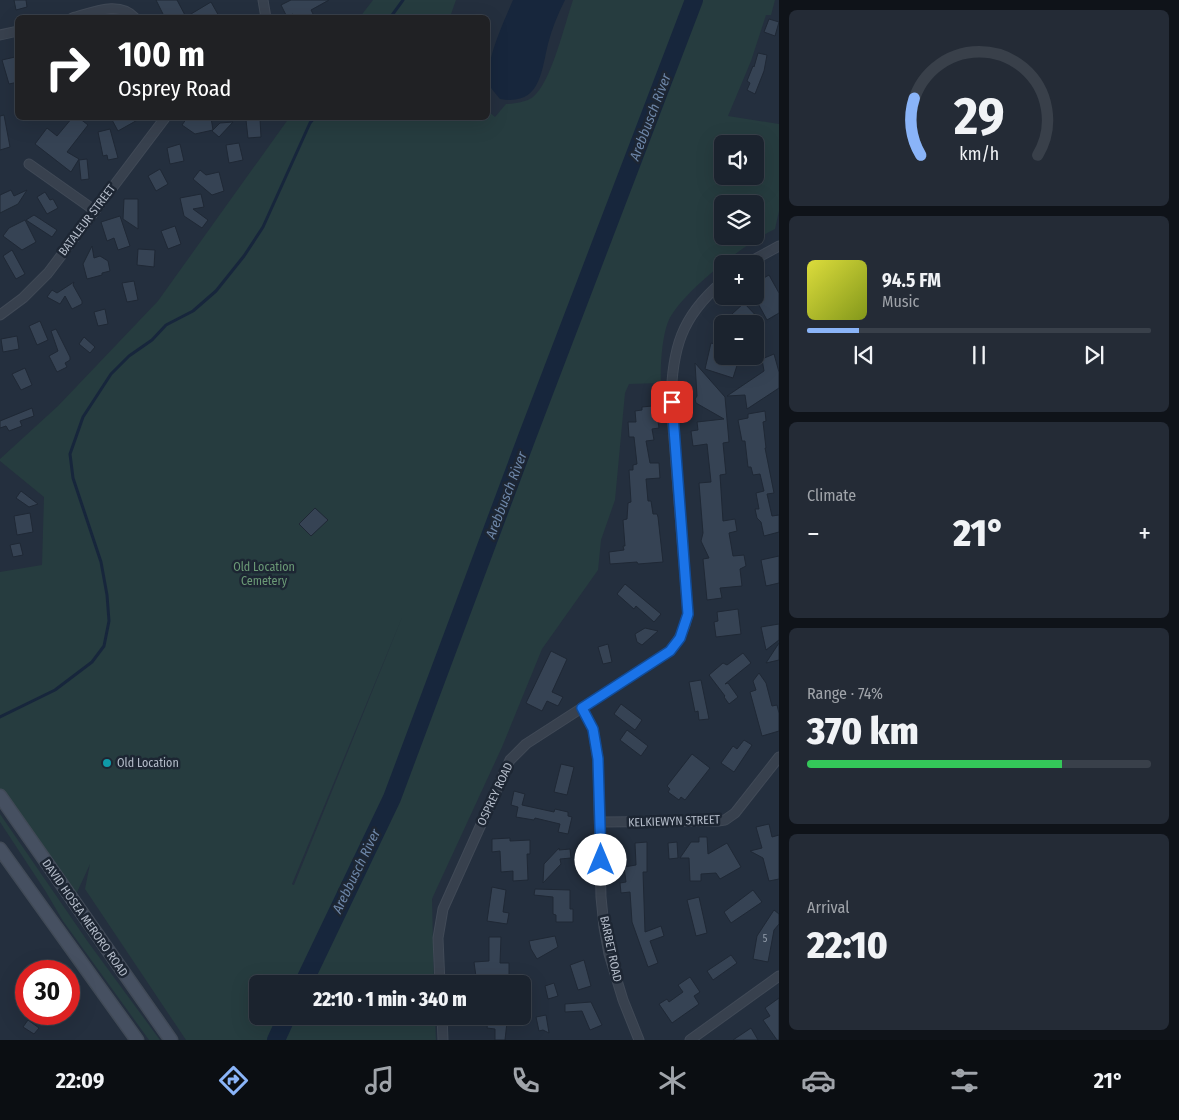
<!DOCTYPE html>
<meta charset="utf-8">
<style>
:root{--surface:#1b232e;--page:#242b36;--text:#f1f3f6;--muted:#a0a4aa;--line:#39404a;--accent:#8ab4f8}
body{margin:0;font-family:"Fira Sans Condensed",sans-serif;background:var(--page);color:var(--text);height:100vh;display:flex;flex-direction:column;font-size:19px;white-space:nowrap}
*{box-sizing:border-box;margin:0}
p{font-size:16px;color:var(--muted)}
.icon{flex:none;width:28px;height:28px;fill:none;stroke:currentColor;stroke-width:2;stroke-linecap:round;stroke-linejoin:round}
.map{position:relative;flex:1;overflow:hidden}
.side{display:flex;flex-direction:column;gap:10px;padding:10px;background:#0f1319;width:400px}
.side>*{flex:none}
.top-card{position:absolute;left:15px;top:15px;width:475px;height:105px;border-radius:8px;box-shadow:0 5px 20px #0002,0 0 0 1px var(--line);background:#202124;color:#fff;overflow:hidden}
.fabs{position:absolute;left:714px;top:135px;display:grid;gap:10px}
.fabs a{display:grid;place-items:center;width:50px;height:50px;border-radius:8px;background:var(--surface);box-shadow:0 5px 20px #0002,0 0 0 1px var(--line);font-size:25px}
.speed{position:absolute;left:15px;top:960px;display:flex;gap:10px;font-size:25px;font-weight:700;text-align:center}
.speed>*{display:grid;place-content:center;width:65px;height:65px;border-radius:50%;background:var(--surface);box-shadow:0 5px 20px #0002,0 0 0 1px var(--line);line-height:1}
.speed .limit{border:8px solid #d22;background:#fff;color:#111}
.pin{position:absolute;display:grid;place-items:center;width:42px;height:42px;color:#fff;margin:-21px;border-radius:10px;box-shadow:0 2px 8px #0006}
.me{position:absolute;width:55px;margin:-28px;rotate:0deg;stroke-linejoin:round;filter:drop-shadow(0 0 4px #0008)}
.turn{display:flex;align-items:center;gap:18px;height:105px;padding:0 20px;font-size:22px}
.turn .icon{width:65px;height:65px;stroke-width:2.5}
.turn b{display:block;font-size:35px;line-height:42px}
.big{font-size:38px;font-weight:800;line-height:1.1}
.side .tile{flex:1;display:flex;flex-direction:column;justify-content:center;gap:8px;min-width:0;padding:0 18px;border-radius:8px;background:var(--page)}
.side .dial{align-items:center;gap:0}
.dial svg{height:130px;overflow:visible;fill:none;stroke:var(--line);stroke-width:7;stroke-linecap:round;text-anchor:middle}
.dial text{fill:var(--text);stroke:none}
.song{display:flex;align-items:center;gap:15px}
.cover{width:60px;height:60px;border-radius:8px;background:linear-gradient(135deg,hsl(60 70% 55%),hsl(70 70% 35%))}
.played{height:5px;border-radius:2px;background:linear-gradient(90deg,var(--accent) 15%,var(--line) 15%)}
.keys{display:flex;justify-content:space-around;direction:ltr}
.heat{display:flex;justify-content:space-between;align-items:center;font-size:28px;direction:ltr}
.charge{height:8px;border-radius:4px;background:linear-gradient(90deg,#34c759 74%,var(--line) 0)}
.trip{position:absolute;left:249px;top:975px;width:282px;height:50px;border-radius:8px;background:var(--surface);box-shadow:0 5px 20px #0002,0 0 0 1px var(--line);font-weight:800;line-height:50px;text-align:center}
.tab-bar{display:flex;height:80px;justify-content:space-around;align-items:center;background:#0b0e12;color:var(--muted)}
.tab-bar .icon{width:35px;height:35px}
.tab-bar .on{color:var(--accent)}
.tab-bar b{font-size:22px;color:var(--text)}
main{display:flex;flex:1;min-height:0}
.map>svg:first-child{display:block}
.green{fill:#263c3f;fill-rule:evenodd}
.water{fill:#17263c}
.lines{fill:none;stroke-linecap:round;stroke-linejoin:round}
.stream{stroke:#17263c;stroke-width:3}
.river{stroke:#17263c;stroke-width:18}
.building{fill:#364354;stroke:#1f2835}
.street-casing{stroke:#414a57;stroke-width:11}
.secondary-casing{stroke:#414a57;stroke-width:15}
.street{stroke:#38414e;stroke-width:9}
.secondary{stroke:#465061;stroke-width:12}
.route-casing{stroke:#114b97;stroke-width:12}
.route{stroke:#1a73e8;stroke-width:9}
.culture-dot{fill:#0f9aa8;stroke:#1d2633;stroke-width:2}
.labels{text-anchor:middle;stroke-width:5;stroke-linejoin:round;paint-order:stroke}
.number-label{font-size:10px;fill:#929caa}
.street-label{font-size:12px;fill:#b4bcc9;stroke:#1d2633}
.park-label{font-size:12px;fill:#6b9a76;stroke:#1d2633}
.poi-label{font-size:12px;fill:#b4bcc9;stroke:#1d2633;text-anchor:start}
.water-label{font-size:14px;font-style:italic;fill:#6d86a8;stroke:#1d2633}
</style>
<main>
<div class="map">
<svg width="779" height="1040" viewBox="0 0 779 1040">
<rect width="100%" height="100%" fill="#242f3e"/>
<path class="green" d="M373,0h83l-6,17h-90z
M573,0h202l-4,15h-5l-15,46 -23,55 51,8v87l-4,18c-28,13 -95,64 -107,93 -6,15 -8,45 -7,61l-32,1 -4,9 -10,107 -14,40 -3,30 -56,79 -40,98 -66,143 -4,9 2,85h-176v32h177l1,24h-250l-101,-151 5,-25 -17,37 -73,-105v-224l42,-7 2,-68 -44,-36v-2l58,-53 100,-105 131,-183h199v-7l7,6 11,-13c7,0 21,-2 27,-7 18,-14 32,-74 40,-97zM722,144h33v32h-33zM722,204h33v32h-33zM403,615l-109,270h-1l-1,-1z
M0,814l88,128 72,98h-11l-86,-119 -17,-29 -46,-70z"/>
<path class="water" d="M513,0h52c-7,14 -13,28 -17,44 -7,29 -8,62 -48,55 -3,-4 -8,-9 -10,-13 -8,-19 15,-67 23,-86z"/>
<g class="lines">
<path class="stream" d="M390,18l13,-18
M0,717l55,-27 37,-28 12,-16 5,-25 -2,-26 -6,-33 -28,-84 -3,-24 13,-37 28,-43 18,-18 23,-16 14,-15 27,-14 23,-20 28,-35 19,-29 47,-104 4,-5"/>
<path class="river" d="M303,984l89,-186 135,-361 167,-437
M276,1040l11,-24"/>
</g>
<path class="building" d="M14,0h12l1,7 -11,3z
M156,0h21l9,17 25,-15 9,16h-55z
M291,0h38l-18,10 4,8h-20l-2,-4 -6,3 -6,-12z
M769,19l10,3 -4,14 -11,-4z
M758,53l9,2 -3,16 -9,23 -8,-4 3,-7 -3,-2 6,-15 1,1z
M15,57l3,11v14l-9,2 -7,-24z
M4,115l6,32 -10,3v-34z
M72,118h7l9,7 -21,27 12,7 -8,13 -36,-28 12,-16 10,8z
M111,118h30l-23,13z
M187,118h24l2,12 -18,4 -13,-9z
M260,119l1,18 -13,1 -2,-18z
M233,122l-14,15 -7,-6 8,-8z
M110,129l8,29 -10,2 -1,-5 -4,1 -5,-24z
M239,143l4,17 -14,3 -3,-18z
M180,144l4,17 -14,3 -3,-16z
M87,159l2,20 -8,1 -2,-20z
M160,169l8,15 -12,7 -8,-15z
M200,170l6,5 13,-3 5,19 -12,4 -19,-16z
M11,190l3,6 13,-6 -9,14 -18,9v-18z
M45,192l5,8 3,-1 5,9 -11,6 -10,-17z
M201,194l3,13 -11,2 15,11 -6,8 -18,-12 -4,-18z
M124,199h14v30l-15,-10z
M34,215l23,15 -5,7 -26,-17z
M120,216l10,30 -12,4 -4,-12 -7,3 -6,-19z
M25,220l11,22 -14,8 -19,-14 6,-8z
M175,226l6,18 -13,5 -7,-18z
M92,246l2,12 6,-2 8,5 2,10 -8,2v2l-15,4 -4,-15z
M138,249l17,1 -1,17 -17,-2z
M12,250l13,24 -9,5 -13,-23z
M755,267l7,12 7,-4 10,18v20l-12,7 -12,-22z
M134,281l4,19 -11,2 -5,-19z
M74,282l-1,3 9,16v3l-10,5 -7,-13 -5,8 -13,-7 5,-7 5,3z
M744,303l20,21h-23l-9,-10z
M105,309l3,15 -10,2 -4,-14z
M40,321l8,19 -11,5 -8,-19z
M56,329l14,28v3l-5,3 2,4 -10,5 -8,-16 9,-5 -7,-20z
M17,336l2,13 -16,3 -2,-13z
M84,337l11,10 -5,6 -11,-9z
M711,343l11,3 -2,7 2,1v2l17,3 -6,19 -28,-9z
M774,354l5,18v16l-32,21 -2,-14 -18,1 37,-25 -2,-12z
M695,363l30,34 4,45 -6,1 3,31 -6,1 3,46 12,-2 2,12 -8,2 4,23 11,-1 2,11 -6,3 2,17 -22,2 2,10 -15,2 -4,-41 6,-1 -8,-17 2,-8 -4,-50 12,-1 -4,-38 -14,2 -2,-15 7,-1 -1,-8 27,-3 -28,-16 -1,-4 2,-3z
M25,368l7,17 -11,5 -9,-16z
M652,406l1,10 4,-1 2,13 -7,1 2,11 -8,1 4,22h9l1,15 -14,1 2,22h3l2,13h4l1,3 5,45 -25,2 -1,-2 -27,2 -1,-12 15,-2 -1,-4h2l-2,-26 4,-1 1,-16 3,-1 -2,-32h4v-5l4,-1 -3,-27h-5l-1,-15h8l-1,-11 7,-1v-3z
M32,408l2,8 -14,5 2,5 -13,5 -3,-5 -6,2v-7z
M765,411l1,10 -3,1 3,26h-1l9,45 -7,1 5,22 7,-1v17l-15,4 -3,-14 -4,-4 -2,-9h4l-3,-16 8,-2 -4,-17 -7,1 -2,-8h-3l-3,-26h-3l-4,-21 10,-2v-4z
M21,491l17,13 -9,3 -13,-9z
M315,508l13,12 -17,16 -12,-12z
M30,513l3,19 -16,3 -3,-19z
M20,543l3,12 -10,2 -3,-12z
M779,556v27l-13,3 -5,-26z
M625,584l36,30 -7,8 -18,-16 -2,3 -17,-15z
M738,609l3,25 -25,3 -2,-15 4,-1 -1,-9z
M779,624v16l-13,10 -5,-23z
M645,628l13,3 -16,14 -5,-3 -2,-8z
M779,643v17l-13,3z
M608,644l4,18 -9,2 -5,-17z
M551,651l16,8 -15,33 11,5 -5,9 -11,-5 -5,10 -16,-8z
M743,653l8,10 -26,21 3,-1 10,14 -9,7 -5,-7 1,-1 -16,-21 14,-12 4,2z
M759,673l7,10 6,23 5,-1 2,8v18l-17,5 -12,-44 6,-2 -3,-9z
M701,680l8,39 -10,1 -1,-9 -3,1 -6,-30z
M621,704l21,16 -7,10 -21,-16z
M627,730l21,16 -7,10 -21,-16z
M744,740l8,5 -18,27 -13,-9 12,-17 4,3z
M692,754l18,14 -25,32 -4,-3 -2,3 -11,-8 2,-3 -3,-3z
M561,764l13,3 -7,28 -13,-3z
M514,791l11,3 -3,11 32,7 1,-3 13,3v4l4,1 -4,17 -10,-2 2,-8 -25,-6 -1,2 -18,-3 2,-10 -7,-2z
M769,824l3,13 7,-2v44l-10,2 -6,-23 -13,-7 12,-3 -6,-21z
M699,837h8l1,17 19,-11 14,24 -21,12 -4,-6 -15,1v7h-11l-1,-23h-9l11,-16h8z
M510,838v3l20,-1v14h-3l1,26 -15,1v-10l-12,1 -1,-21 -8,1v-13z
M647,842v30h-4l2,60 16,-6 3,10 -14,5 8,22 -10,4 -16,-45 -2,-30 -9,1 -1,-10 6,-1 -2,-15 12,-2 -1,-22z
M677,842l1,16 -9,1 -1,-16z
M559,848v2l11,-1 1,9 -11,1 1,5 -18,19 1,-19z
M492,887l14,3 -3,22 6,1 -2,11 -20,-3z
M535,889l35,1v19h3v13h-17v-7l-3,-1v-17l-19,-2z
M753,890l9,12 -31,21 -7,-11z
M699,897l8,36 -11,3 -9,-36z
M774,910l5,4v10l-5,6 -6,32 -15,-3 4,-23z
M555,936l3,11 -21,12 -6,-10 -2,-8z
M489,937h12l-1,26h9v21h-32l-3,-22 15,-1z
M731,955l6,8 -24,17 -6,-9z
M584,960l7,26 -13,4 -8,-25z
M690,977l10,15 -6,4 5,8 -27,19 -13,-19 8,-5 2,3 14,-10 -5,-7z
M554,983l4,13 -10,3 -3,-13z
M779,998v42h-2l-14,-20 7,-4 -5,-8z
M591,1002l11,23 -12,5 -8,-19 -17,1v-8z
M546,1015l3,18 -6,-3 -4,1 -3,-14z
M28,1020l11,8 -5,6 -11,-7z
M488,1021l19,1 -2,18h-10v-11l-8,-1z
M751,1028l7,12h-25z"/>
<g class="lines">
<g class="street-casing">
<path id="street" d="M263,0l3,18
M72,18c20,-5 47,-18 63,0
M0,35l18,-4
M29,164l65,46
M746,264l33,-18
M0,315l23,-17 25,-25 117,-155
M582,708l11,21 5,30 3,138 3,30 5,27 14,46 16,40
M601,822l117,-1 7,-1 10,-7 44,-56
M440,984l-2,-46 5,-29 67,-149 16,-16 144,-93c10,-11 15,-23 18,-37l-17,-212c1,-53 10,-85 51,-120
M442,1016l1,24
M690,1040l89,-64"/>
</g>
<g class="secondary-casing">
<path id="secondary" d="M0,796l171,244
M0,849l137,191"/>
</g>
<use href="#street" class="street"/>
<use href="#secondary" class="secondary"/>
</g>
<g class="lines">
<g class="route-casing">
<path id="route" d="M601,860l-3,-101 -5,-30 -11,-21 88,-57 10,-13 8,-24 -16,-212"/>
</g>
<use href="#route" class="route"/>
</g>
<circle class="culture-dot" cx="107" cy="763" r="5"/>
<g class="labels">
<g class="number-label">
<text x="765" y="942">5</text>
</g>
<g class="street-label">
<text transform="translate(87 220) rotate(-53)" y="4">BATALEUR STREET</text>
<text transform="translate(495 794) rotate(-65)" y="4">OSPREY ROAD</text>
<text transform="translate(674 821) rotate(-2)" y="4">KELKIEWYN STREET</text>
<text transform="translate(85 918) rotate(55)" y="4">DAVID HOSEA MERORO ROAD</text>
<text transform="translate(611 949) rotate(78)" y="4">BARBET ROAD</text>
</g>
<g class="park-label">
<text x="264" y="571">Old Location<tspan x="264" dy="14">Cemetery</tspan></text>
</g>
<g class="poi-label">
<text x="117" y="767">Old Location</text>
</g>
<g class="water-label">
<text transform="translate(650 117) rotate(-69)" y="5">Arebbusch River</text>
<text transform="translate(506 495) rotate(-69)" y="5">Arebbusch River</text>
<text transform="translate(356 871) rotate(-64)" y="5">Arebbusch River</text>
</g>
</g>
</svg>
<div class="fabs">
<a><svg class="icon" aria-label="sound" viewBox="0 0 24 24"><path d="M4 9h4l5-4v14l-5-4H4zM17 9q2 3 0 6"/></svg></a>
<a><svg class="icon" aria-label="layers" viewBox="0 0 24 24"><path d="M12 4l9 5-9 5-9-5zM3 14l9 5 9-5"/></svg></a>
<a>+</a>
<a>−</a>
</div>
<div class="speed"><div class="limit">30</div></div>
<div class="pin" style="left:672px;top:402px;background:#d93025"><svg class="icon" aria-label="arrive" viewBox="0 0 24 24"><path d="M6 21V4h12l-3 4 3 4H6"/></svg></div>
<svg class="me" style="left:601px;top:860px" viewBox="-20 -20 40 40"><circle r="19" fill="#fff"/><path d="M0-13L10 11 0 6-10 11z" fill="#1a73e8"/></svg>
<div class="trip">22:10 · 1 min · 340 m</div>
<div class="top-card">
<div class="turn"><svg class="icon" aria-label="right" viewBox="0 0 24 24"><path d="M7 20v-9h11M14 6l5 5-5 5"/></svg><div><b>100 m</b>Osprey Road</div></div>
</div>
</div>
<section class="side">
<div class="tile dial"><svg viewBox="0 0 100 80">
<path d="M14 69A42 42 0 1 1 86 69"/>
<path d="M14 69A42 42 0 0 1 10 34" stroke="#8ab4f8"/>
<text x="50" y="56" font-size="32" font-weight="700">29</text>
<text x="50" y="72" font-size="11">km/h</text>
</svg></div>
<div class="tile">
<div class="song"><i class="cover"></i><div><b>94.5 FM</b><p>Music</p></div></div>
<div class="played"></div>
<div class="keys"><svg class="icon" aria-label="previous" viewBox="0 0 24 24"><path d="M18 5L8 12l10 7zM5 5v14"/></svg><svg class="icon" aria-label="pause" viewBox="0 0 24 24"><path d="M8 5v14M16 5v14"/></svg><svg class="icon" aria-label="next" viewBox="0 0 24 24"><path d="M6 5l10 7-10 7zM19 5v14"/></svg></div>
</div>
<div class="tile"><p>Climate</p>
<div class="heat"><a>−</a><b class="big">21°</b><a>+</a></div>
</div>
<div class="tile"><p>Range · 74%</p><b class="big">370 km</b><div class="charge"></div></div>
<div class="tile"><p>Arrival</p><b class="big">22:10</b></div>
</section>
</main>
<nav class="tab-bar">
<b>22:09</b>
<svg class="icon on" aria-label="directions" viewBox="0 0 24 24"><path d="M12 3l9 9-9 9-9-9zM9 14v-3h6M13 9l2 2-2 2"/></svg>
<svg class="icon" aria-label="music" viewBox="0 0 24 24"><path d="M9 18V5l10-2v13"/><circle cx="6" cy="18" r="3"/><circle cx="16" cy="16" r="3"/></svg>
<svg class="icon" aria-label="phone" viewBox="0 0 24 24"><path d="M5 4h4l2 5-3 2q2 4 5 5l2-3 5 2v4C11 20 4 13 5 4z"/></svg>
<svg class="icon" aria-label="climate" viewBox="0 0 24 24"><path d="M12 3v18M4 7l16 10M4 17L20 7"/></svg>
<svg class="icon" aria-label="car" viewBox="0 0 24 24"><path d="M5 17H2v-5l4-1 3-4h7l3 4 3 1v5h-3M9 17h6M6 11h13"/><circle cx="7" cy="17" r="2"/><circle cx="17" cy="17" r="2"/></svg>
<svg class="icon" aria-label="filters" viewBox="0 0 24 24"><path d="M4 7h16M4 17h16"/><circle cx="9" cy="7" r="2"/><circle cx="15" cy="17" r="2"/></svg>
<b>21°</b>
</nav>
